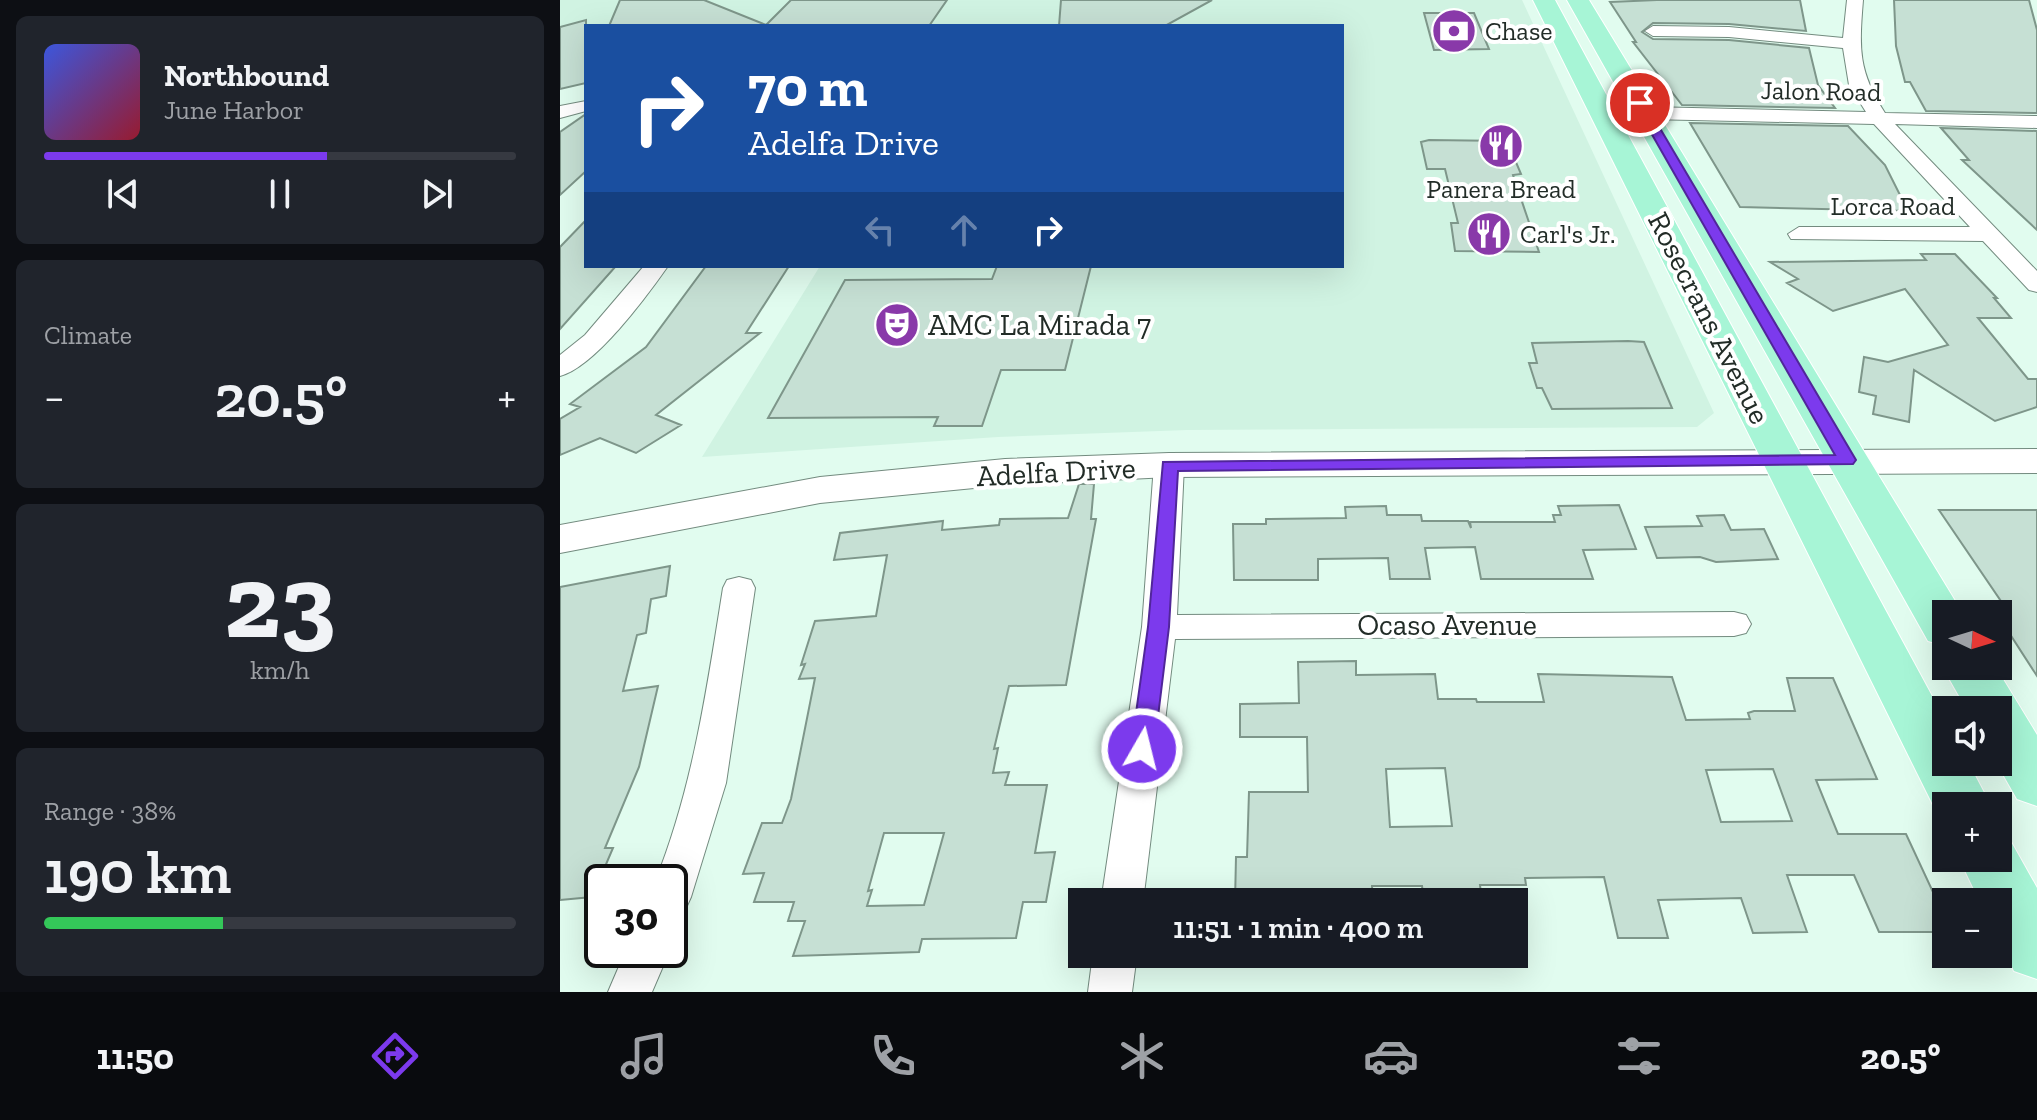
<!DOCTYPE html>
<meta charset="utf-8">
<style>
:root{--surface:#171b24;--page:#20242c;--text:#f1f3f6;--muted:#9ea1a6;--line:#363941;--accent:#7c3aed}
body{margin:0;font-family:"Zilla Slab",serif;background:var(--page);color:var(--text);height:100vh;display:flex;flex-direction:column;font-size:30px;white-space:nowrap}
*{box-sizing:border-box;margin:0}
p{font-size:26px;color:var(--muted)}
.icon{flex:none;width:44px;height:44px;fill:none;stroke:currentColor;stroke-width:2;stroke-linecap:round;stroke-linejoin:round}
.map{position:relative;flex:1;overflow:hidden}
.drawer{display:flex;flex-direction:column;gap:16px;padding:16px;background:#0d0f14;width:560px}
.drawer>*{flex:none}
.guide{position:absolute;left:24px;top:24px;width:760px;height:244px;border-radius:0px;box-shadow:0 8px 32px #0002;background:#1a4fa0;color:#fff;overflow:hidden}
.needle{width:52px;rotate:94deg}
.fabs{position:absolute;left:1372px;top:600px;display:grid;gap:16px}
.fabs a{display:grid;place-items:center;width:80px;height:80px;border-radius:0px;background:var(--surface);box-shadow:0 8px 32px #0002;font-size:40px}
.speed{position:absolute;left:24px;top:864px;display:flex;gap:16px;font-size:40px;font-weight:700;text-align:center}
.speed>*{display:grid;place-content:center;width:104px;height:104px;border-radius:50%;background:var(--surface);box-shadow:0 8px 32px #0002;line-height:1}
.speed .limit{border:4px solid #111;border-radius:12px;background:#fff;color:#111}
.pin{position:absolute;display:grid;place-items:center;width:68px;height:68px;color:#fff;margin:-34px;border:4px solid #fff;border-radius:50%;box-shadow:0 2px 8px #0007}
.me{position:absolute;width:88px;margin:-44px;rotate:8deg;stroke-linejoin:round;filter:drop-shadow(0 0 6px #0008)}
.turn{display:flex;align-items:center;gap:28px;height:168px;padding:0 32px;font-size:36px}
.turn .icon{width:104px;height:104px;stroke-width:2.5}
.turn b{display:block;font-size:56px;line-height:68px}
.lanes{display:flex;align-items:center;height:76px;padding:0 32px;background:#0003;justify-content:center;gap:40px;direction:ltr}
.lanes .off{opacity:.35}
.big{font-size:60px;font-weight:600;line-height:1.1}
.drawer .widget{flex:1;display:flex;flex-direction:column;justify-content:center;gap:12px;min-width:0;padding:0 28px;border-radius:12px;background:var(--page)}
.drawer .dial{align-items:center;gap:0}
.dial b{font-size:104px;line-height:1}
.song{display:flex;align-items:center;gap:24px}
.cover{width:96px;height:96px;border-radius:12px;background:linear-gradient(135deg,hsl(230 70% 55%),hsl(350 70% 35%))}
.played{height:8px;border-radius:4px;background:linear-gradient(90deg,var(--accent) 60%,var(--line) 60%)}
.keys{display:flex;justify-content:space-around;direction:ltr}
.heat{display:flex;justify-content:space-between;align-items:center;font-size:44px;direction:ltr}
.charge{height:12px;border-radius:6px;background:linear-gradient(90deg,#34c759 38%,var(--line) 0)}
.trip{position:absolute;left:508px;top:888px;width:460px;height:80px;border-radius:0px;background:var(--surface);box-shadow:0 8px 32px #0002;font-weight:600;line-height:80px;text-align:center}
.menu{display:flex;height:128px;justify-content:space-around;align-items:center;background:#090b0e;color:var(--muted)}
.menu .icon{width:56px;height:56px}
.menu .current{color:var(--accent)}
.menu b{font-size:36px;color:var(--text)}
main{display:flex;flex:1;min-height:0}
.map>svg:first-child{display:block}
.built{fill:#d0f3e2}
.building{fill:#c6e0d4;stroke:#7e968a;stroke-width:2;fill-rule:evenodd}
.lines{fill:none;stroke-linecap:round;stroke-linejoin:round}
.street-casing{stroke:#738b7f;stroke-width:2}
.secondary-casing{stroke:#738b7f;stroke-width:2}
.primary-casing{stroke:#fff;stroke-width:2}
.street{fill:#fff;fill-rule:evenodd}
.secondary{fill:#fff;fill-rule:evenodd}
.primary{fill:#a7f5d6;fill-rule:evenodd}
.route{fill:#7c3aed;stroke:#51269a;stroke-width:2}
.labels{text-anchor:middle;stroke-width:8;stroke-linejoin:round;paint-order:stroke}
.far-poi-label{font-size:26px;fill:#222c27;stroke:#fff;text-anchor:start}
.far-street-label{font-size:26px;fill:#222c27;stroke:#fff}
.street-label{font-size:30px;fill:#222c27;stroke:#fff}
.poi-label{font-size:30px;fill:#222c27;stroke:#fff;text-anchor:start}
</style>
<main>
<section class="drawer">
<div class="widget">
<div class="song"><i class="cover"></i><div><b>Northbound</b><p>June Harbor</p></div></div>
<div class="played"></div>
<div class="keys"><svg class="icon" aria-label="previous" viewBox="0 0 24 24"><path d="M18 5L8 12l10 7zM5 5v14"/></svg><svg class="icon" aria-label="pause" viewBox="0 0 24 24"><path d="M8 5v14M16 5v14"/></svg><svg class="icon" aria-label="next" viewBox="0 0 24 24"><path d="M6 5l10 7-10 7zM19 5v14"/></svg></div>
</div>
<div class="widget"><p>Climate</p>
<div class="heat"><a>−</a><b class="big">20.5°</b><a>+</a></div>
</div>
<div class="widget dial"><b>23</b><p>km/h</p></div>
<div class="widget"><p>Range · 38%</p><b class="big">190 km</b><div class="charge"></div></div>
</section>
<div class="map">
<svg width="1477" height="992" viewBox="0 0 1477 992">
<rect width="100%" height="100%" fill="#e1fcef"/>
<path class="built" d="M0,0h962l192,413 -17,14 -510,3 -189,7 -296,20 118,-191h522v-240h-756l-26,32z"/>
<path class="building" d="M60,0h84l62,25 25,-25h156l-18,26h-320z
M501,0h151l-47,26h-106z
M1097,0h143l6,31 -77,-7 -76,-1 -11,9 11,7 76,1 80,8 9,37 17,23 -153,-3 -49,-63h3l-26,-40z
M1334,0h135l8,30v83l-111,-2 -16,-29h-5l-9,-36z
M864,13h50l15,36 -55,1z
M26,20v63l-26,6v-62z
M26,114v57l-26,24v-63z
M1130,123l158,3 37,39 23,46 -168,-4z
M1381,128l96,3v99l-75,-70h7z
M869,140l78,1 14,33 -8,1 26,77 -84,-1 -4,-28h7l-13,-54h-18l-6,-27z
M26,220v46h30l-56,63v-82z
M1361,254h34l42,44h-3l17,20h-33l50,61h9v28l-42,14 -81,-51 -5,52 -36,-8 3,-18 -17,-4 5,-35 24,5 60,-17 -43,-56 -72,22 -46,-28 11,-4 -28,-17 156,-2z
M146,266h83l-43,67h14l-104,82 25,10 -45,28 -36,-15 -40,17v-36l20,-12 -10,-3 76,-57z
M437,266h94l-26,104h-64l-19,56h-48l4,-9 -170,1 77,-138 147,-1z
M1068,341l16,1 28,66 -120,1 -10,-21h-5l-8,-25h8l-5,-20z
M519,484h15l-3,35h5l-30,166 -57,1 -15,63 4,-1 -5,25 16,-1 -4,13h42l-12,68 20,-1 -9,50h-23l-7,36 -94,1 -3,13 -126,4 12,-35h-17l6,-19h-40l10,-29 -21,1 19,-51h20l9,-24 24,-121 -16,1 6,-15 -4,1 14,-44 61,-5 11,-61 -53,5 6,-27 103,-12 -1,9 57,-5 1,-6 68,-1zM324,833h60l-20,72 -57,1 5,-16 -4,1z
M1059,505l17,44 -53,1 10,29h-112l-6,-32 -50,1 5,31h-40l-2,-21 -70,1v21h-84l-1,-56h33v-5l80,-1 -1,-11 41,-1 1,9h34l1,6h46l3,7 -1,-6h85l-2,-7h8l-3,-9z
M1379,510h98v166l-40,-62 12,-1z
M1164,515l7,15 33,-1 14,30 -62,3 -16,-5 -43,1 -12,-31 57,-1 -5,-10z
M110,566l-4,30 -15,3 -5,34 -9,2 -14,56 35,-5 -19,81 -34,81h8l-21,49 -32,3v-313z
M796,661v14l79,-1 3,25h38l1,3h67l-6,-28 134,3 14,43 64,-1 -2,-6 6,-2h41l-8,-33h46l44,101 -61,1 22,54h68l40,86v12h-67l-25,-57h-67l20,57 -54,1 -12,-35 -83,2 10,38h-50l-14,-61 -79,1 1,7h-46l2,17h-58l-2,-16h-50l1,16h-138l1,-45h11l2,-65h59l-1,-55h-67v-33l59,-1 -1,-41zM885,768l7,58 -62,1 -4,-58zM1213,769l19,52 -71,1 -15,-52z"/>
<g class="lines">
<g class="street-casing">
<path id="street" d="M1287,0h16c-4,49 -5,71 22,113l152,3v12l-142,-4 142,147v21l-8,-2 -46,-49 -192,-2 -3,-5 11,-7h171l-96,-103 -270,-6 -9,-6 9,-6 262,6 -17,-27 -6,-37 -114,-11 -76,-1 -8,-5 8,-5 76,1 114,11z
M26,101v10l-26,7v-12z
M84,266h24c-21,30 -73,101 -108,110v-21l25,-20z
M609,456l10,3 5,6 -7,150 557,-3 12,3 5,9 -5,9 -12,3 -559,3 -32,263h-42l41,-275 12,-162 5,-6z
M179,577l12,3 4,8 -29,195 -35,114 -6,13 -15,6v-34h-15c38,-94 52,-194 68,-294l4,-8z
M66,950h44l-18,42h-44z
M533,954h44l-5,38h-44z"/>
</g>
<g class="secondary-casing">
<path id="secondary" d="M1477,449v24l-868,4 -164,8 -185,18 -260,50v-28l260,-48 185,-18 164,-6z"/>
</g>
<g class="primary-casing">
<path id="primary" d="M973,0h22l391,722v40h22l23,44h-45v18l-4,-1z
M1007,0h22l374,614h-17v32l-18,-5z
M1386,659v7h49l42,69v71l-20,-7 -21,-37 2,-52h-31l-25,-44z
M1438,835l12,5 27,48v91l-23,-8 -16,-33v-36h-18l-21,-44h39z"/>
</g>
<use href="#street" class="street"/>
<use href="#secondary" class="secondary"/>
<use href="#primary" class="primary"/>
</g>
<path class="route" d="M1080,99l5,4 211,357 -3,4 -675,7 -9,156 -15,122 -4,7h-16l-3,-7 17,-122 15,-165 672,-7 -201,-352z"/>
<defs>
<g id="bank-disc" transform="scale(2.3)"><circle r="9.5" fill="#8939a9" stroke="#fff"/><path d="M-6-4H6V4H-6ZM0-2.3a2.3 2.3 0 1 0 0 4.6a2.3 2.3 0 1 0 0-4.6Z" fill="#fff"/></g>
<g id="restaurant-disc" transform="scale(2.3)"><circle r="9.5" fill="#8939a9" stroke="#fff"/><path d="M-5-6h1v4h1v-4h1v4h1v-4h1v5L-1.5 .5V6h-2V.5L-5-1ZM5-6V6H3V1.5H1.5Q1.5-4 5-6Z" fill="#fff"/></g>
<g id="theatre-disc" transform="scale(2.3)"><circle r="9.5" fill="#8939a9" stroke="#fff"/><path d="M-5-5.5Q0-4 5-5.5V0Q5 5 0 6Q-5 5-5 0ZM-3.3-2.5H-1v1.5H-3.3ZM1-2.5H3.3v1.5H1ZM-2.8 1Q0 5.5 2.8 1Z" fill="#fff"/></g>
</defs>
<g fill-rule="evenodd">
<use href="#bank-disc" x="894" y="31"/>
<use href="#restaurant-disc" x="941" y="146"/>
<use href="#restaurant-disc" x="929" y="234"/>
<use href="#theatre-disc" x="337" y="325"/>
</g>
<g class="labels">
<g class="far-poi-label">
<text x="925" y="40">Chase</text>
<text x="941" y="198" text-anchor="middle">Panera Bread</text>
<text x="960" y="243">Carl's Jr.</text>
</g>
<g class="far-street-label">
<text transform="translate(1261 91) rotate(1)" y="9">Jalon Road</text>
<text x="1333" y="215">Lorca Road</text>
</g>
<g class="street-label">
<text transform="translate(1149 318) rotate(63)" y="10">Rosecrans Avenue</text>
<text transform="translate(496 472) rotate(-3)" y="10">Adelfa Drive</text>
<text x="887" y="635">Ocaso Avenue</text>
</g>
<g class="poi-label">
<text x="368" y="335">AMC La Mirada 7</text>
</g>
</g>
</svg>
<div class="fabs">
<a><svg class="needle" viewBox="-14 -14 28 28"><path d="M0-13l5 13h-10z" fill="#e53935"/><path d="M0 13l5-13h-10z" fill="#9ea1a6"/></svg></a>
<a><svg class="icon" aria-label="sound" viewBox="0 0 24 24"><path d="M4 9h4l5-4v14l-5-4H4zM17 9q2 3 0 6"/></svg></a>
<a>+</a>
<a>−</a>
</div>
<div class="speed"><div class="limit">30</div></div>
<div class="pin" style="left:1080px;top:103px;background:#d93025"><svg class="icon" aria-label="arrive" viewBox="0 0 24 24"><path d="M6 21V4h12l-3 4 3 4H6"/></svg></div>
<svg class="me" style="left:582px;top:749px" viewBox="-20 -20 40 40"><circle r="17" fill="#7c3aed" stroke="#fff" stroke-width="3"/><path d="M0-11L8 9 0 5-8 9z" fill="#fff"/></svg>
<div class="trip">11:51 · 1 min · 400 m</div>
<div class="guide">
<div class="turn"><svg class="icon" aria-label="right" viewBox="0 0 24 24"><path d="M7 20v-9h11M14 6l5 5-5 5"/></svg><div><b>70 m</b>Adelfa Drive</div></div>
<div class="lanes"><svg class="icon off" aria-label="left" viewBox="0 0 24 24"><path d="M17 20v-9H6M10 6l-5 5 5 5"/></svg><svg class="icon off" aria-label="ahead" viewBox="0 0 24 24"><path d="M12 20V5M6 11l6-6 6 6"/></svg><svg class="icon" aria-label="right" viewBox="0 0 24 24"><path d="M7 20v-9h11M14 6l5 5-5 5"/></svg></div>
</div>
</div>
</main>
<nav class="menu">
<b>11:50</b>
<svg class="icon current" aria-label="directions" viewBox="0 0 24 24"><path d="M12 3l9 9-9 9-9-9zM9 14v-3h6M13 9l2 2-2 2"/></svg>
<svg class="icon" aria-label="music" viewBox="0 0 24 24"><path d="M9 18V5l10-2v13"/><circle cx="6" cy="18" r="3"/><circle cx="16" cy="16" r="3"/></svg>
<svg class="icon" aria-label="phone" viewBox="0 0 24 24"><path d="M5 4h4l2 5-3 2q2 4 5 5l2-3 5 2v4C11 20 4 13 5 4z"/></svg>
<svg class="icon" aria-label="climate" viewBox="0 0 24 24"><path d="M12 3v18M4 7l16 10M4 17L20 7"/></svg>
<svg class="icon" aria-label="car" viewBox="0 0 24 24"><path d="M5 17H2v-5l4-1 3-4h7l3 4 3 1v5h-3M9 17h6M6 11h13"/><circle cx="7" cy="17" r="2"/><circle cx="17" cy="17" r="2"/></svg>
<svg class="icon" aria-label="filters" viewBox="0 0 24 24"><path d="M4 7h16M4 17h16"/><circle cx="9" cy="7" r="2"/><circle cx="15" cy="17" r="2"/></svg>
<b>20.5°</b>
</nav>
